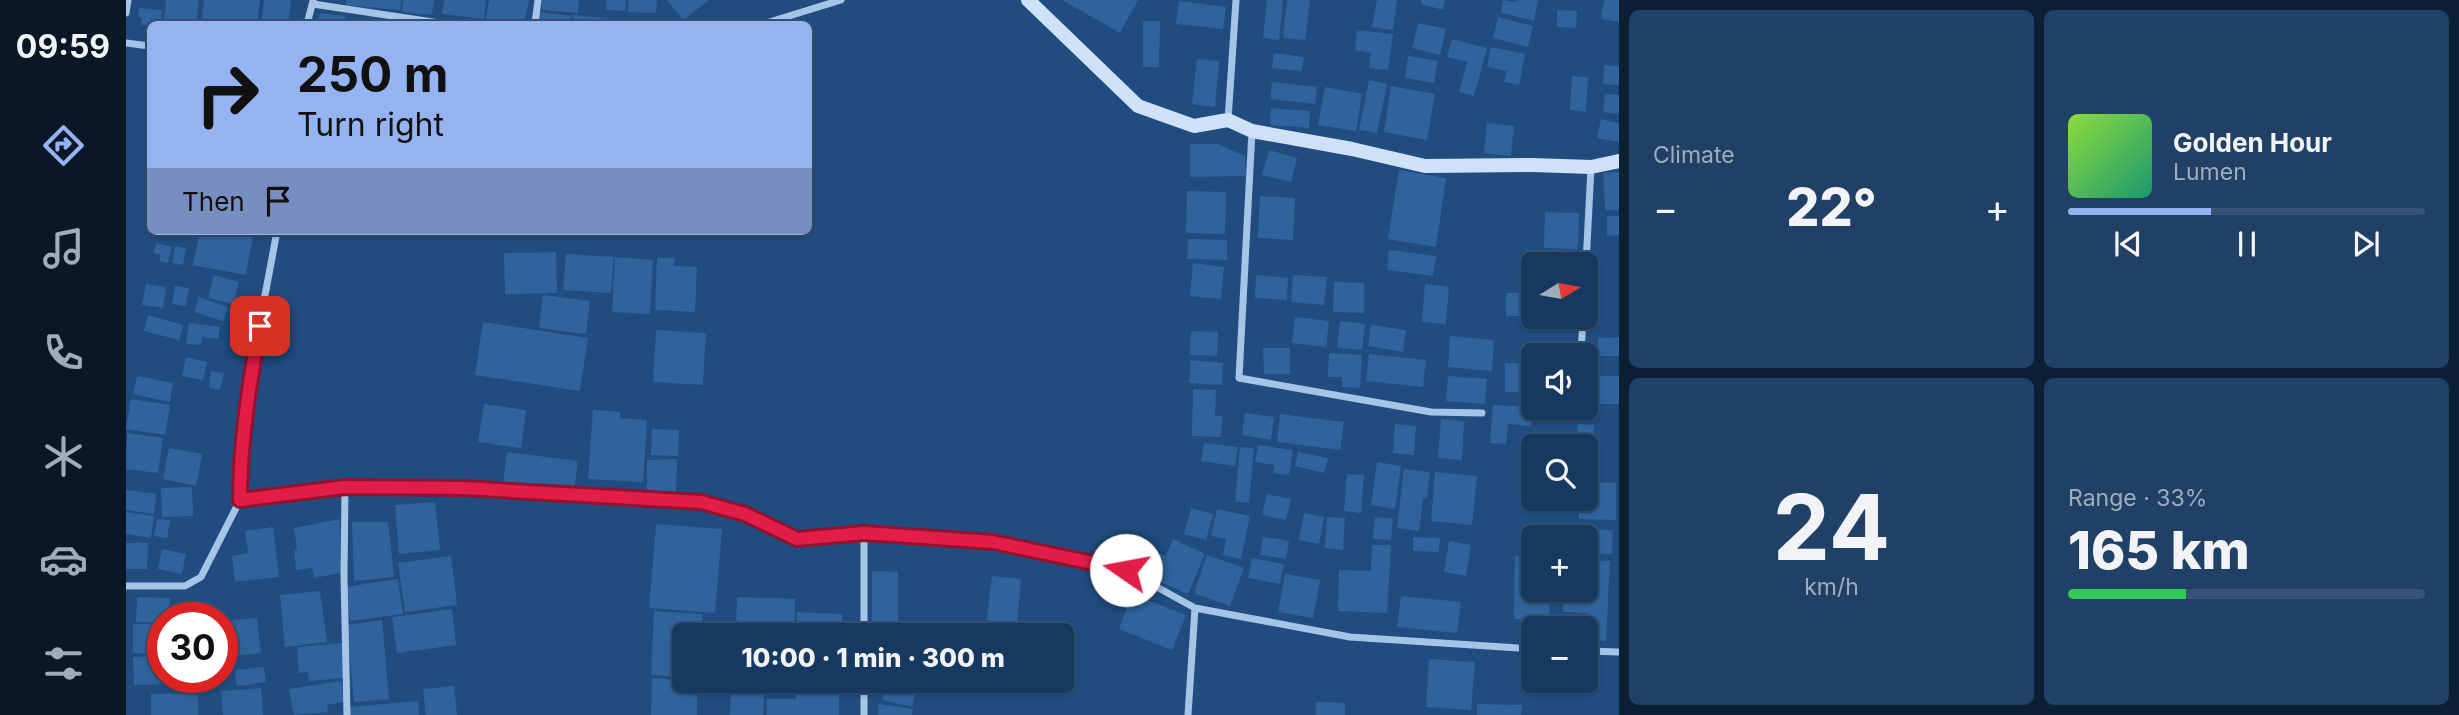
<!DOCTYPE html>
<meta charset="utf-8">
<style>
:root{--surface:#18395f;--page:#214065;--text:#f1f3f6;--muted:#9facbd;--line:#365374;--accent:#95b2f1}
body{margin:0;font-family:Inter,sans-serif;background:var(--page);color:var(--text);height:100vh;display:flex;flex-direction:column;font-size:26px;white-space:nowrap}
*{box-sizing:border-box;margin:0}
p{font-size:23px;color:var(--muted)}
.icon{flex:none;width:38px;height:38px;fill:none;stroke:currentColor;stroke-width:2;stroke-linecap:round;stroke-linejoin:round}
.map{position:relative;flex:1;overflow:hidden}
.panel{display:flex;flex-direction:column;gap:10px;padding:10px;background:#0d1f34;width:840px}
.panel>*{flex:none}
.banner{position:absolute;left:21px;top:21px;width:665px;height:214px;border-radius:10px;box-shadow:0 2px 5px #0004,0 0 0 2px var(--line);background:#95b2f1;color:#111;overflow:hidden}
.needle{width:46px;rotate:79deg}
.controls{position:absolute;left:1395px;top:252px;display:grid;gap:14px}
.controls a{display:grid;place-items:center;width:77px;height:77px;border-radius:10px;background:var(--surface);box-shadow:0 2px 5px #0004,0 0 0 2px var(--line);font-size:35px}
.speed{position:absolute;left:21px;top:602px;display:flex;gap:14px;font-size:35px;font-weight:700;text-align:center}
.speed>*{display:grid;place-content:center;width:91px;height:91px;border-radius:50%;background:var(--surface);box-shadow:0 2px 5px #0004,0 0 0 2px var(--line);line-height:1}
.speed .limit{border:10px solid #d22;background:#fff;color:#111}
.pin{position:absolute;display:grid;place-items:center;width:60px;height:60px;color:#fff;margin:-30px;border-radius:14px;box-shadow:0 4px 10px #0006}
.me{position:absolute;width:77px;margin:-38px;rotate:282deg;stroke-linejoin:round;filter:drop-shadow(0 0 5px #0008)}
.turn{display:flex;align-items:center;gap:24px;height:147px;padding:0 35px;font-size:32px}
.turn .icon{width:91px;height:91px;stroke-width:2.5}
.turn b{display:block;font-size:49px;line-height:60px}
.then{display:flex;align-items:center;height:66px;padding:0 35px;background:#0003;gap:14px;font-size:26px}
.big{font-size:52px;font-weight:800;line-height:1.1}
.panel .widget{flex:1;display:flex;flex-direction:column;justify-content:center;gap:10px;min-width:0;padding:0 24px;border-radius:10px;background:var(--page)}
.panel .dial{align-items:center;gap:0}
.dial b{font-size:91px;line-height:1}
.song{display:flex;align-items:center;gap:21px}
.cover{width:84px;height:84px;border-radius:10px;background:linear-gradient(135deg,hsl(90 70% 55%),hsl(160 70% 35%))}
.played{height:7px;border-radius:4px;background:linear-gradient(90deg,var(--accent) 40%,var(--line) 40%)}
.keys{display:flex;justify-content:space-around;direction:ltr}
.heat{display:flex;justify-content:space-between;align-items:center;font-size:38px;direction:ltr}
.charge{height:10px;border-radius:5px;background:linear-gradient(90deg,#34c759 33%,var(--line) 0)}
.panel .tiles{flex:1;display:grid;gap:10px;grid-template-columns:repeat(2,1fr)}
.trip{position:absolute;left:546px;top:623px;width:402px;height:70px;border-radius:10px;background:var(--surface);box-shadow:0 2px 5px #0004,0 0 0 2px var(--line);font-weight:800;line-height:70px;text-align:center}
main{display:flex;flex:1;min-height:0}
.menu{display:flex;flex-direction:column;width:126px;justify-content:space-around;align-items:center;background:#0a1726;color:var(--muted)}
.menu .icon{width:49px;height:49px}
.menu .on{color:var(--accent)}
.menu b{font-size:32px;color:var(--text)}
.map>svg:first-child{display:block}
.building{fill:#30639c}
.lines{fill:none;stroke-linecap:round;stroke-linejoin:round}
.street{stroke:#a5c4e7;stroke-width:7}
.secondary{stroke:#cfe1f6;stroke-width:14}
.route-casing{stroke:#92132f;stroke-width:18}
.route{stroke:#e11d48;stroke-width:12}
</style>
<main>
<nav class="menu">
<b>09:59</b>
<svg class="icon on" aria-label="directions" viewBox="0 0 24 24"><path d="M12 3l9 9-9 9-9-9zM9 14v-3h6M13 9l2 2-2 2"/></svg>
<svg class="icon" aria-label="music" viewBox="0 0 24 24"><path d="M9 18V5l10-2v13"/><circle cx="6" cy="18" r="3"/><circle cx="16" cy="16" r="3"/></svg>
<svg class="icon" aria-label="phone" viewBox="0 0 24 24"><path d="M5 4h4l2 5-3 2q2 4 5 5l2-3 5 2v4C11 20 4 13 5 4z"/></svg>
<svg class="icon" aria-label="climate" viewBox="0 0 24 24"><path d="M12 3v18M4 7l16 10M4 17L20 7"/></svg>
<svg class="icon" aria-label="car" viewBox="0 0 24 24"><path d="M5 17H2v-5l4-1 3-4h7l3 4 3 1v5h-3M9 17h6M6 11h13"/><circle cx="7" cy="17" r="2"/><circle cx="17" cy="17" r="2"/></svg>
<svg class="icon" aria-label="filters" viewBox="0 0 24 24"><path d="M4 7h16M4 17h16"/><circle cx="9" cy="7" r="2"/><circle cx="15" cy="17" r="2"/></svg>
</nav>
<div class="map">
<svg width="1493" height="715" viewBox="0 0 1493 715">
<rect width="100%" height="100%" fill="#204c7f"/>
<path class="building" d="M40,0h32l-1,24h-33z
M78,0h56l-3,24h-56z
M138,0h27l-3,24h-27z
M220,0h55l-1,10 -54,-5z
M277,0h31l-2,15 -30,-3z
M318,0h42l-2,19 -42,-5z
M363,0h40l-5,24h-39z
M416,0h37l-1,13 -36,-3z
M481,0h19l-1,11 -19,-1z
M503,0h28l-1,13 -28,-1z
M541,0h42l-26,20z
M936,0h76l-18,33z
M1141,0h16l-4,40 -16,-2z
M1161,0h23l-5,40 -22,-2z
M1251,0h20l-4,30 -21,-3z
M1296,0h23l-2,10 -22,-6z
M1377,0l13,2 1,-2h21l-4,21 -33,-8z
M1478,0h15v22l-18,-3z
M1053,1l47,6 -3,22 -47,-5z
M13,8l23,2 -2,14 -19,1 1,-7 -4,-1z
M1431,10l20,1 -1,17 -19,-1z
M413,12l32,4 -1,8h-32z
M194,13l25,3 -1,8h-26z
M447,15l62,6 -1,3h-62z
M1372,17l35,9 -5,21 -35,-9z
M1017,21h17l-1,46h-16z
M1292,23l28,6 -6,26 -28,-7z
M1231,30l36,4 -5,36 -19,-2 2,-15 -16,-3z
M1326,39l35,9 -13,48 -15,-4 8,-30 -20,-5z
M1365,47l34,7 -6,31 -15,-3 3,-11 -20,-4z
M1148,53l30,4 -2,14 -30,-3z
M1282,56l30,5 -4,22 -29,-5z
M1071,59l22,2 -4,46 -23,-3z
M1478,65l15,1v19l-16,-1z
M1446,76l16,1 -2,35 -16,-2z
M1243,80l18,4 -10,49 -18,-3z
M1146,82l45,5 -2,17 -45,-5z
M1265,86l44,8 -8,46 -43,-8z
M1199,87l37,7 -6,37 -38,-6z
M1479,94l14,1v19l-16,-2z
M1145,108l39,3 -1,17 -39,-3z
M1475,119l18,4v19l-22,-4z
M1361,123l27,3 -3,30 -27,-3z
M1064,144h28l27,12 1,20 -56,1z
M1143,150l28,8 -6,24 -29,-7z
M1273,170l47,8 -10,69 -48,-8z
M1493,172v38h-14l-2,-37z
M1061,191l39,1 -1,42 -39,-1z
M1134,196l35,2 -2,42 -35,-2z
M1419,212l34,1 -1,36 -34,-1z
M1481,216h12v19l-12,1z
M74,231h54l-8,44 -53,-10z
M1062,239l39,1v20l-40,-1z
M30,243l16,4 -4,16 -9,-2 2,-6 -7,-2z
M49,246l11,2 -3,17 -11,-2z
M1263,250l47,6 -3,20 -46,-6z
M430,252l1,41 -52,1 -1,-41z
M440,254l48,3 -3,36 -48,-3z
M489,257l38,3 -3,54 -38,-2z
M531,258h18l-1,8 23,1 -2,45 -40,-2z
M1067,263l31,4 -3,32 -31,-3z
M88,275l25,7 -6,22 -25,-6z
M1130,275l32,3 -1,22 -32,-2z
M1167,275l34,2 -3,28 -33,-3z
M1208,282l30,1v30l-31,-1z
M20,284l20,3 -3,21 -21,-3z
M1299,284l24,3 -3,37 -24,-2z
M49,286l14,2 -3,18 -14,-2z
M1380,293h27v24h20v8l-29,1 -1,-10h-17z
M417,295l47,6 -4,33 -47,-6z
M73,297l29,10 -5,14 -29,-9z
M22,315l35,10 -4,15 -35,-9z
M1169,317l34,4 -3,26 -34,-4z
M1214,321l25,3 -3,26 -25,-2z
M357,322l105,16 -8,53 -105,-16z
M63,323l31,4 -2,12 -16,-2 -1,8 -15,-1z
M1245,325l35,5 -3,22 -35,-6z
M530,330l50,3 -3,52 -50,-3z
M1065,331l27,1 -1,24 -27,-1z
M1324,336l44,4 -2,31 -44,-4z
M1493,337v19h-21v-18z
M1433,342v13h-26v5h-5l-1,-16z
M1137,348h27v26h-26z
M1203,353l33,2 -2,33 -18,-1v-10h-14z
M1243,354l57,6 -3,27 -57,-6z
M60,357l21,5 -4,18 -21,-4z
M1065,360l32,3 -1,22 -33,-2z
M1379,363h17v29h-17z
M85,371l13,2 -4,17 -11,-2z
M11,376l36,7 -3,19 -37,-8z
M1322,376l39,3 -2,25 -39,-3z
M1460,376h33v28h-33z
M1067,389l23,1 -1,26h7l-1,21 -29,-1z
M5,399l39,6 -5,30 -39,-6z
M358,404l42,6 -5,38 -43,-6z
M1367,405l39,2 -1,19 -23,-2 -2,20 -16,-1z
M1408,408h31v4l-30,2z
M467,410l27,2v6l27,2 -4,62 -55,-3z
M1119,413l29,4 -3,23 -29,-5z
M1154,414l64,8 -4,28 -63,-8z
M1315,419l23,2 -2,39 -24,-2z
M1269,424l21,2 -2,29 -21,-2z
M1452,424l16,1 -2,24 -16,-3z
M526,429l27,1 -1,26 -27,-1z
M1,433l36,5 -5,35 -32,-4z
M1078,443l34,4 -3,19 -34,-5z
M1132,445l35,5 -4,25 -16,-2 2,-8 -20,-3z
M1114,447l14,1 -5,55 -14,-1z
M43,448l33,6 -6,32 -33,-7z
M381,452l71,9 -4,30 -71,-9z
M1172,452l30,6 -4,15 -29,-7z
M551,459l-1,33 -29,-1v-31z
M1251,462l24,4 -6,43 -24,-4z
M1278,469l26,3 -3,26h-4l-4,33 -22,-3z
M1309,472l42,4 -5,49 -41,-4z
M1221,474l17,1 -3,38 -17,-2z
M1460,482l30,1v37l-37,-1v-20h7z
M66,487l1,29 -31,1 -1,-29z
M0,490l30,4 -2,20 -28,-4z
M1141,494l24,5 -5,21 -24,-5z
M309,502l5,48 -41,4 -4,-49z
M1065,508l22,6 -7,26 -22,-6z
M1091,509l33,7 -9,43 -18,-4 3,-16 -15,-3z
M0,512l28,4 -3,22 -25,-4z
M1178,513l20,4 -5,27 -20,-4z
M1201,517l18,1 -2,32 -18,-2z
M1249,517l18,2 -2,21 -18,-1z
M31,519l13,1 -3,18 -13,-2z
M214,519l1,54 -27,5 -2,-10 -16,2 -2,-21h3l-3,-21z
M226,522h36l6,55 -40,4z
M530,524l66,5 -7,84 -66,-5z
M147,527l6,50 -44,5 -3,-26 16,-3 -3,-22z
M1434,528l53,2 -1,24 -26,-1v-16h-27z
M1137,537l26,4 -3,18 -26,-4z
M1287,537l27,1 -1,14 -26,-1z
M1047,539l32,15 -17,40 -44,-19 10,-24 12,5z
M1323,541l22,4 -5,31 -22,-4z
M0,543h22l-1,26h-21z
M1246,545h19l-4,68 -49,-2 1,-41 32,1z
M36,549l24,5 -4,20 -24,-5z
M1081,555l37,13 -14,38 -36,-13z
M325,556l6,49 -52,7 -7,-49z
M1389,556l18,1v33h17l-1,30 -35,-1z
M1126,558l32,6 -4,20 -32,-6z
M1460,560l24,1 -4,80 -20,-1 1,-27 -24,-1v-22h23z
M746,571l26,1v63h-26z
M1159,574l35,6 -7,38 -35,-6z
M866,576l29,3 -5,56h-31z
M272,579l5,35 -53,7 -5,-34z
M194,591l7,51 -42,5 -5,-52z
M1006,594l54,21 -14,35 -53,-21z
M1275,596l60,6 -4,31 -60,-6z
M11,597l33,1 -1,20h-6v5l-27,-1z
M611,597l58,2 -1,36h-58z
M326,609l4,36 -59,8 -5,-36z
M528,611l49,3 -2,21h-17v42l-33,-2z
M671,612l45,2v21h-45z
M131,618l4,35 -37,4 -2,-36z
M256,620l7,79 -35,3 -7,-77z
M7,624h30v30l-30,-1z
M216,643l2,35 -35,3 -1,-9 -9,1 -2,-26z
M37,656v21h6v7l-35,1 -1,-28z
M1303,659l46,3 -4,48 -45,-3z
M138,667l2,15 -29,4 -2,-16z
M66,677h27l2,9 -27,4z
M526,678l45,3v34h-46z
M215,681l3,21 -17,3 1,7 -34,3 -5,-26z
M670,681h43v34h-72v-16h29z
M761,681h31l-6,26 -30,-7z
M328,686l3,29h-31l-3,-26z
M135,688l2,27h-40l-2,-24z
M605,689l33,1 -1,25h-33z
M72,693v22h-47v-21z
M292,701l1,14h-69l-1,-8z
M1190,702l29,1v12h-29z
M753,704l34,5 -1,6h-34z
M1351,704l45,1 -1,10h-44z"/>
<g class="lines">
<path class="street" d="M187,4l133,20
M0,13l2,-13
M181,24l6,-23
M409,24l3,-24
M637,24l78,-24
M0,43l24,3
M1102,120l8,-120
M1126,131l-13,247 192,34 51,1
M1460,264l5,-96
M1455,355l2,-38
M219,487l-1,89 3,139
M114,500c0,-91 21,-180 37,-269
M738,533v102
M0,586h59l16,-9 39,-77 105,-13 118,1 238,14 44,12 52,25 67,-6 129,9 133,28 69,38 155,29 183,12
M1460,651l33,1
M738,681v34
M1062,715l7,-107"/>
<path class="secondary" d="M902,0l110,106 56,20 34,-6 24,11 100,18 73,17 108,-1 58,2 28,-6"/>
</g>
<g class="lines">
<g class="route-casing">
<path id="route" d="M134,326c-11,57 -20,115 -20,174l105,-13 118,1 238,14 44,12 52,25 67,-6 129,9 133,28"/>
</g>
<use href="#route" class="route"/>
</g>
</svg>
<div class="controls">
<a><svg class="needle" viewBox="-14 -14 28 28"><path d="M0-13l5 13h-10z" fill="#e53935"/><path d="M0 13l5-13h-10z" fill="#9facbd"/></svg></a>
<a><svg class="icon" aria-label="sound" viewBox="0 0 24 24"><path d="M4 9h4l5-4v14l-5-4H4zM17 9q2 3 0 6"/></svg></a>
<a><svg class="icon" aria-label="search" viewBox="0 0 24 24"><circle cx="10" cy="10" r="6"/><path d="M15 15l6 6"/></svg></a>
<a>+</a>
<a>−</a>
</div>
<div class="speed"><div class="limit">30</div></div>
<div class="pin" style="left:134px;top:326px;background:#d93025"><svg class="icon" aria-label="arrive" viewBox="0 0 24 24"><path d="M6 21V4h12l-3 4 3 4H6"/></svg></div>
<svg class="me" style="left:1000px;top:570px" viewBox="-20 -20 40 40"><circle r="19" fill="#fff"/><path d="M0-13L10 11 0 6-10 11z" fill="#e11d48"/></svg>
<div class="trip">10:00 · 1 min · 300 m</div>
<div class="banner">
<div class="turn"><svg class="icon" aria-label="right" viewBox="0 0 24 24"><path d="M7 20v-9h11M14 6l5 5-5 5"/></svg><div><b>250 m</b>Turn right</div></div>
<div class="then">Then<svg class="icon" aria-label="arrive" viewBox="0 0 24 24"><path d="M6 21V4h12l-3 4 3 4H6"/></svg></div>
</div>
</div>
<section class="panel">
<div class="tiles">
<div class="widget"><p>Climate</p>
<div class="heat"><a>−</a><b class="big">22°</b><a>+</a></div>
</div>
<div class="widget">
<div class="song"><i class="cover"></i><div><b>Golden Hour</b><p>Lumen</p></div></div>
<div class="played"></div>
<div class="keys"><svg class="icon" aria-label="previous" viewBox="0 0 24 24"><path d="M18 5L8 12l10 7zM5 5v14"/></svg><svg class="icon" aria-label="pause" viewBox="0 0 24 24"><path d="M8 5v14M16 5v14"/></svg><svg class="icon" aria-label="next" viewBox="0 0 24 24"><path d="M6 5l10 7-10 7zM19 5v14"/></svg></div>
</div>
<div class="widget dial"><b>24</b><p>km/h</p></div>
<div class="widget"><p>Range · 33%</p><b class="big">165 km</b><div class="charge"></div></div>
</div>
</section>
</main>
